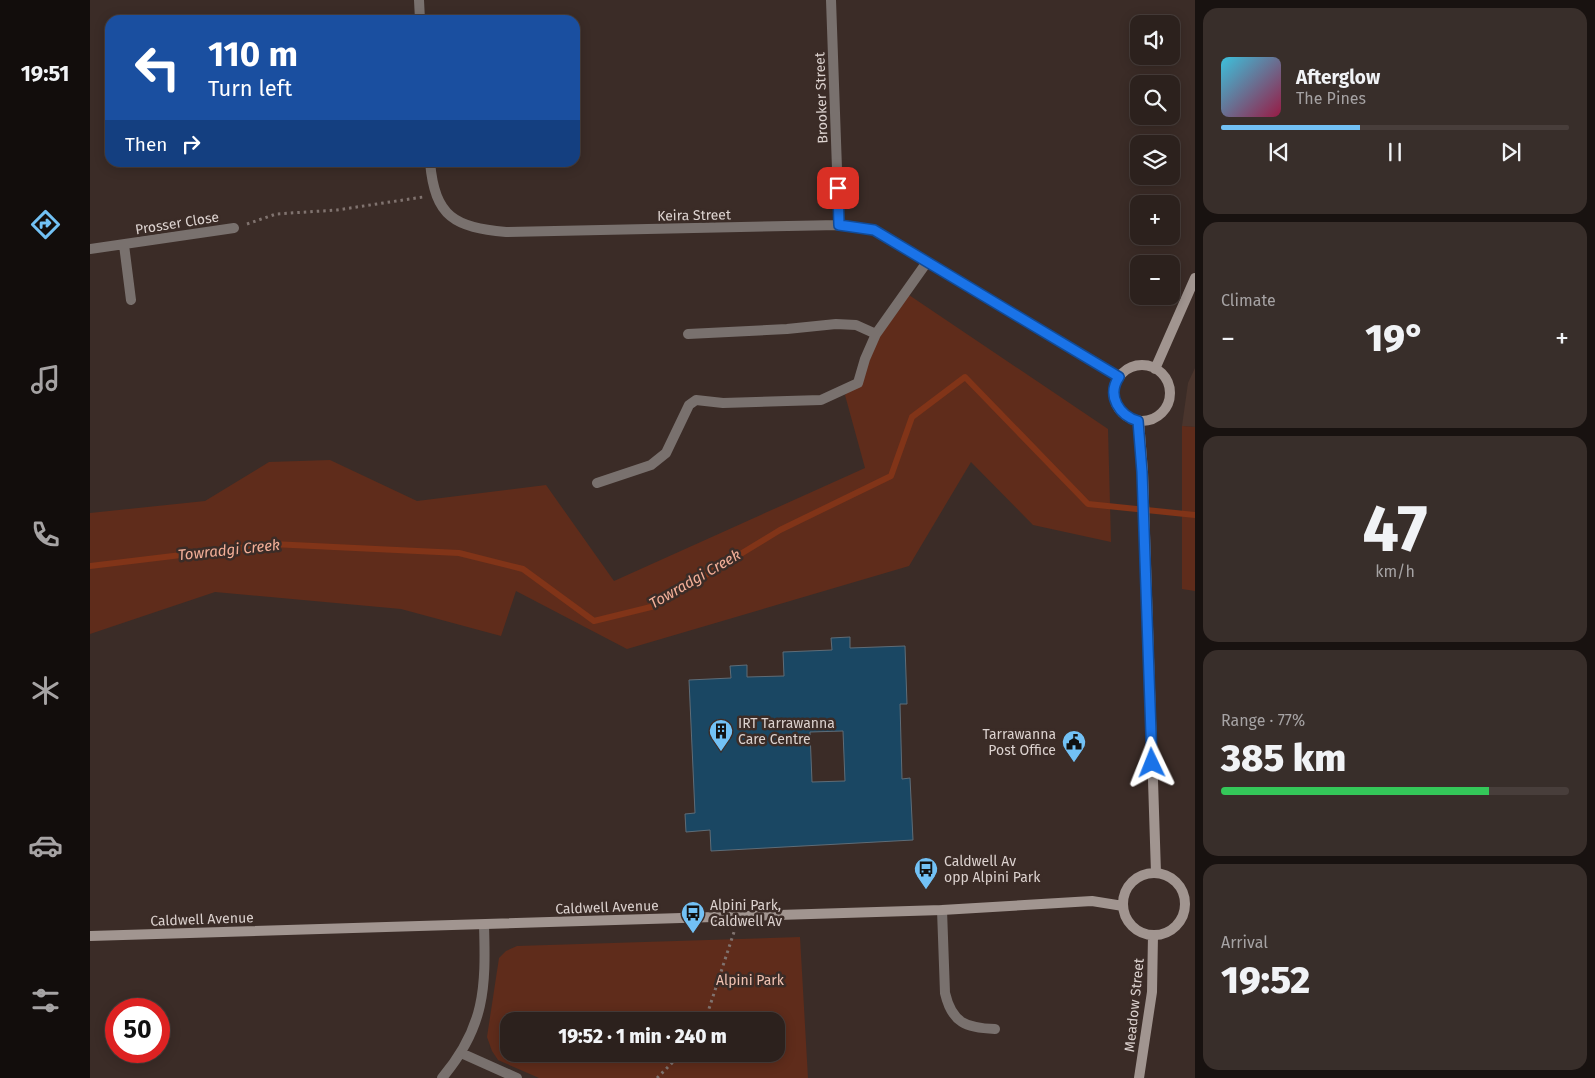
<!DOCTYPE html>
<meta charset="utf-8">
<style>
:root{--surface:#2c211d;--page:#382e2a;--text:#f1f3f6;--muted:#a6a3a4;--line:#483e3b;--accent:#72c1f5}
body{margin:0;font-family:"Fira Sans",sans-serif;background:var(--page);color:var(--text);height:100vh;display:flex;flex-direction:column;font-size:19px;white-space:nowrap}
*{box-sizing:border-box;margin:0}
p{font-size:16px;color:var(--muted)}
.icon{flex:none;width:28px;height:28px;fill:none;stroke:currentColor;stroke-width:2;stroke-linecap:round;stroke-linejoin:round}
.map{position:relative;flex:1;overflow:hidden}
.details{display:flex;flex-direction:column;gap:8px;padding:8px;background:#181210;width:400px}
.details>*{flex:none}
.guide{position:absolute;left:15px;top:15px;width:475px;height:152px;border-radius:15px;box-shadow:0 2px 12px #0003,0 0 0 1px var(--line);background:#1a4fa0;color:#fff;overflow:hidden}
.tools{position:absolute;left:1040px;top:15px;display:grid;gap:10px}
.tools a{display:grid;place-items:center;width:50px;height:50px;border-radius:10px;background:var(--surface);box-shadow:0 2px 12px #0003,0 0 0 1px var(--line);font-size:25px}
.speed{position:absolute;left:15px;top:998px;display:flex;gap:10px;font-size:25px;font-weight:700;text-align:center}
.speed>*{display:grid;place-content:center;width:65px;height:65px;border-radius:50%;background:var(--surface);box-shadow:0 2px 12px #0003,0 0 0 1px var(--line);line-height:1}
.speed .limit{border:8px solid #d22;background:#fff;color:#111}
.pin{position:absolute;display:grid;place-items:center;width:42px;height:42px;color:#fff;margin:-21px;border-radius:10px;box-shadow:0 2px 8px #0006}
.me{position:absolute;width:55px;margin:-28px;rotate:358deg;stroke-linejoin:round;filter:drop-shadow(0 0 4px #0008)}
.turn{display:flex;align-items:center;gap:18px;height:105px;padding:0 20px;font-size:22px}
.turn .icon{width:65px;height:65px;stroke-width:2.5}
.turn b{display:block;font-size:35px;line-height:42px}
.then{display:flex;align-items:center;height:48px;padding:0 20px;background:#0003;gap:10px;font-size:19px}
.big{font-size:38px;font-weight:800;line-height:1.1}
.details .tile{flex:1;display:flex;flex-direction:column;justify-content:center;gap:8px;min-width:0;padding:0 18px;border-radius:15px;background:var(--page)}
.details .dial{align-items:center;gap:0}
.dial b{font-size:65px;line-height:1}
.song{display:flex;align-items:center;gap:15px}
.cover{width:60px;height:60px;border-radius:8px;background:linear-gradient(135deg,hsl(190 70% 55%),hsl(340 70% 35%))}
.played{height:5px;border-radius:2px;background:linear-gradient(90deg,var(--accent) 40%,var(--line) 40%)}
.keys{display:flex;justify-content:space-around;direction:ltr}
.heat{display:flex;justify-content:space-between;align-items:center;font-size:28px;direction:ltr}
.charge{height:8px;border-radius:4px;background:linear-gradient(90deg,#34c759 77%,var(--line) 0)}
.trip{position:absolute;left:410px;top:1012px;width:285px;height:50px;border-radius:15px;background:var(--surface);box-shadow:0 2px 12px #0003,0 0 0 1px var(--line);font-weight:800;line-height:50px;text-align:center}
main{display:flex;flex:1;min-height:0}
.menu{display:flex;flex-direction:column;width:90px;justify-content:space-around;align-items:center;background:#120d0c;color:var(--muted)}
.menu .icon{width:35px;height:35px}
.menu .active{color:var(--accent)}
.menu b{font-size:22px;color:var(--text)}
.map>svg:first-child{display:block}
.built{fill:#4a352d}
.green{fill:#5f2c1b;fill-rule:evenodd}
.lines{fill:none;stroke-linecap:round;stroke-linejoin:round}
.stream{stroke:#813418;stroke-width:6}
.building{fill:#1a4763;stroke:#5e6c77;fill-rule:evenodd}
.path{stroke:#80736f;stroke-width:3;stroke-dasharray:2.5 4;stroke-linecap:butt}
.street{stroke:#79716e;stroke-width:10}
.secondary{stroke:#a19590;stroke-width:10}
.route-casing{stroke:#114b97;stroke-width:12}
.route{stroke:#1a73e8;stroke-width:9}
.labels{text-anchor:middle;stroke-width:5;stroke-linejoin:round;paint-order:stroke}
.street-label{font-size:14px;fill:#dcd2cf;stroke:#3b2c27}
.poi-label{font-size:14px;fill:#dcd2cf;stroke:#3b2c27;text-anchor:start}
.park-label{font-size:14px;fill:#f0c2b2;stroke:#3b2c27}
.water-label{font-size:15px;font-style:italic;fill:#f3af98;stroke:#3b2c27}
</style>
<main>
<nav class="menu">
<b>19:51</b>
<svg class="icon active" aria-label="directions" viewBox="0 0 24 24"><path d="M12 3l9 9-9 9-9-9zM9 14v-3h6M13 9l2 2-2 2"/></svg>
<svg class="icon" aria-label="music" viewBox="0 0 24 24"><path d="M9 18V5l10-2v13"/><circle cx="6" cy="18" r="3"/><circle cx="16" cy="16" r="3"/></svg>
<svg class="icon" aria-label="phone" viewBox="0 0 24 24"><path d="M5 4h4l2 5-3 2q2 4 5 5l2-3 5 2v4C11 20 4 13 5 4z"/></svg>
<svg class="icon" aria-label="climate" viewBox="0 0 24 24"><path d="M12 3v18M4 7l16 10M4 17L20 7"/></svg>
<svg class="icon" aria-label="car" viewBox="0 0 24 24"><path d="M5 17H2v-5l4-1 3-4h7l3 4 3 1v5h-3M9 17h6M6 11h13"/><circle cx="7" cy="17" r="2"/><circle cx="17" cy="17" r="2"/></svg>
<svg class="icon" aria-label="filters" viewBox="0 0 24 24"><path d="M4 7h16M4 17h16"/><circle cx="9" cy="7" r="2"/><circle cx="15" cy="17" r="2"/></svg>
</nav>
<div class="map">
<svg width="1105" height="1078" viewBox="0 0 1105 1078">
<rect width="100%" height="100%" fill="#3b2c27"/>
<path class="built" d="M1105,368v59l-13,-1 6,-43z"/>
<path class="green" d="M816,293l202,136 3,113 -78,-17 -62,-63 -62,104 -282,83 -111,-58 -15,45 -100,-27 -186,-17 -125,42v-121l115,-12 64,-39 61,-2 87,41 129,-16 68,96 251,-113 -20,-73 13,-12 7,-24z
M1092,426l13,1v164l-13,-2z
M710,937l8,141h-269l-41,-18 -6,-9 -5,-14 12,-79 7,-7 11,-5zM419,1021h267v33h-267z"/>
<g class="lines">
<path class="stream" d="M0,566l182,-22 187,9 64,16 71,52 61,-15 125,-76 111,-54 21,-59 53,-40 123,127 107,11"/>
</g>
<path class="building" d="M760,637v11l55,-2 2,58h-7l2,75 8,-1 3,62 -202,11 -1,-21 -24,2 -1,-18 10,-1 -6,-133 42,-2 -1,-12 17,-1v12l37,-1 -1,-24 49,-2 -1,-12zM753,731l2,50 -33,1 -2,-50z"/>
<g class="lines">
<path class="path" d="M157,224l29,-10 61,-4 86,-13
M615,1021l29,-89
M567,1078l24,-24"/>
<path class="street" d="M329,0l1,20
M741,0l8,225
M340,162c5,56 25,65 76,70l333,-7 35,5 245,147
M34,245l7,55
M0,249l144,-21
M598,334l99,-5 49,-5 20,1 20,9
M507,483l54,-18 15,-12 23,-48 7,-5 27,3 98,-3 37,-17 7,-24 11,-25 51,-72
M852,910l3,83c7,30 21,35 50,36
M371,1053l56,25
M352,1078c43,-51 44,-90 42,-153"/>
<path class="secondary" d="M1024 393a28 28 0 1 1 56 0a28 28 0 1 1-56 0Z
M1065,369l40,-91
M1049,421l4,51 13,401
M1033 904a31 31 0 1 1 62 0a31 31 0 1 1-62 0Z
M0,936l852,-26 150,-9 31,5
M1049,1078l13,-86 1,-57"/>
</g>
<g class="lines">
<g class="route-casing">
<path id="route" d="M748,188l1,37 35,5 245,147c-13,19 1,39 19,44l4,51 10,291"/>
</g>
<use href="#route" class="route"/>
</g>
<defs>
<g id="building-pin" transform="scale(1.25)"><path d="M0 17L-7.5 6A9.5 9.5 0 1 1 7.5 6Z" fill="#72c1f5" stroke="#3b2c27"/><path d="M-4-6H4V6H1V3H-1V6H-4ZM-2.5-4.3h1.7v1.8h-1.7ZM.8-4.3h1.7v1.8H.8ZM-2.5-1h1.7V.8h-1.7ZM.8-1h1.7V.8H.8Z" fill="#111"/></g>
<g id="civic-pin" transform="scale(1.25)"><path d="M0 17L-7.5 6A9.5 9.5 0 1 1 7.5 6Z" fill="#72c1f5" stroke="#3b2c27"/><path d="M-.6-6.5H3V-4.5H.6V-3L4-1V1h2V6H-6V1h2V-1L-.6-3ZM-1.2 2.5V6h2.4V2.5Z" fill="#111"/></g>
<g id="bus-pin" transform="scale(1.25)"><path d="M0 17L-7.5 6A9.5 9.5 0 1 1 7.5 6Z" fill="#72c1f5" stroke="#3b2c27"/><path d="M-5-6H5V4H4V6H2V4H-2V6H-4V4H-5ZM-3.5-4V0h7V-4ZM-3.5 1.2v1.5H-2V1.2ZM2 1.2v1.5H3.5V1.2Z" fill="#111"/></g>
</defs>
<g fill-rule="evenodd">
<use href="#building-pin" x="631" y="731"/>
<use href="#civic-pin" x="984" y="742"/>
<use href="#bus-pin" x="836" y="869"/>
<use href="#bus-pin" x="603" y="913"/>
</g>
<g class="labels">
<g class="street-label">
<text transform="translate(731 98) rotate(-92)" y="5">Brooker Street</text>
<text transform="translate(604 215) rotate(-1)" y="5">Keira Street</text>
<text transform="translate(87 223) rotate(-9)" y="5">Prosser Close</text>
<text transform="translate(517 907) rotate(-2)" y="5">Caldwell Avenue</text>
<text transform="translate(112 919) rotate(-2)" y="5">Caldwell Avenue</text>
<text transform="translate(1044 1005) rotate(-84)" y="5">Meadow Street</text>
</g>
<g class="poi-label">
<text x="648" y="728">IRT Tarrawanna<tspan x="648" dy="16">Care Centre</tspan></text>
<text x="966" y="739" text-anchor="end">Tarrawanna<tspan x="966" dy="16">Post Office</tspan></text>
<text x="854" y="866">Caldwell Av<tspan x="854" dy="16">opp Alpini Park</tspan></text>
<text x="620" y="910">Alpini Park,<tspan x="620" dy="16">Caldwell Av</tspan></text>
</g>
<g class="park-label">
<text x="660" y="985">Alpini Park</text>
</g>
<g class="water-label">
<text transform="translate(139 550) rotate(-6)" y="5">Towradgi Creek</text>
<text transform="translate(605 579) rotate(-30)" y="5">Towradgi Creek</text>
</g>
</g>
</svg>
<div class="tools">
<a><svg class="icon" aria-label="sound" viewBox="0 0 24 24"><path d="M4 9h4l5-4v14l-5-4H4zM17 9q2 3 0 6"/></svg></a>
<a><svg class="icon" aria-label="search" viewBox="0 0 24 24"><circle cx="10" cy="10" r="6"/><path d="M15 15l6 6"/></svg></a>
<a><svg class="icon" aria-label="layers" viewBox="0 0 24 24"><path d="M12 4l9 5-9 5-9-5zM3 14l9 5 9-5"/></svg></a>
<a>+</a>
<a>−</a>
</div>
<div class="speed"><div class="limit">50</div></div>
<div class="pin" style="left:748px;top:188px;background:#d93025"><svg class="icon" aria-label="arrive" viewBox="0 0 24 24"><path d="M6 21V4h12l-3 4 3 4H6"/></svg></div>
<svg class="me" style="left:1062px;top:763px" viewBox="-20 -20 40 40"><path d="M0-17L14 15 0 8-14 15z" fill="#1a73e8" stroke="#fff" stroke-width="4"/></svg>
<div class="trip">19:52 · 1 min · 240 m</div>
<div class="guide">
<div class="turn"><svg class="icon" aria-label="left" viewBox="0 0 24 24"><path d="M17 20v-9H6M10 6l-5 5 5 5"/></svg><div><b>110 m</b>Turn left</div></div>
<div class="then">Then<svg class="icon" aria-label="right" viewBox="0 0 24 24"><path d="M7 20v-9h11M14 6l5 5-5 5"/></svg></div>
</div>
</div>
<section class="details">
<div class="tile">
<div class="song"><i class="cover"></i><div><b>Afterglow</b><p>The Pines</p></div></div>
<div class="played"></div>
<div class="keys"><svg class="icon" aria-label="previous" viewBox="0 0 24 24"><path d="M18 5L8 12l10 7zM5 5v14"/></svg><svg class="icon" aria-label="pause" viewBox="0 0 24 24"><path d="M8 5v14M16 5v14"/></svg><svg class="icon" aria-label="next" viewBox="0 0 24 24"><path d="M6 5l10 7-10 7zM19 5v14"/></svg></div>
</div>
<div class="tile"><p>Climate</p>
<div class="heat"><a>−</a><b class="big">19°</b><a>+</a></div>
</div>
<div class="tile dial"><b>47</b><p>km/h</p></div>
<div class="tile"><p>Range · 77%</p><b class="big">385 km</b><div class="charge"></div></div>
<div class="tile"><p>Arrival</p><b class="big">19:52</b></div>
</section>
</main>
